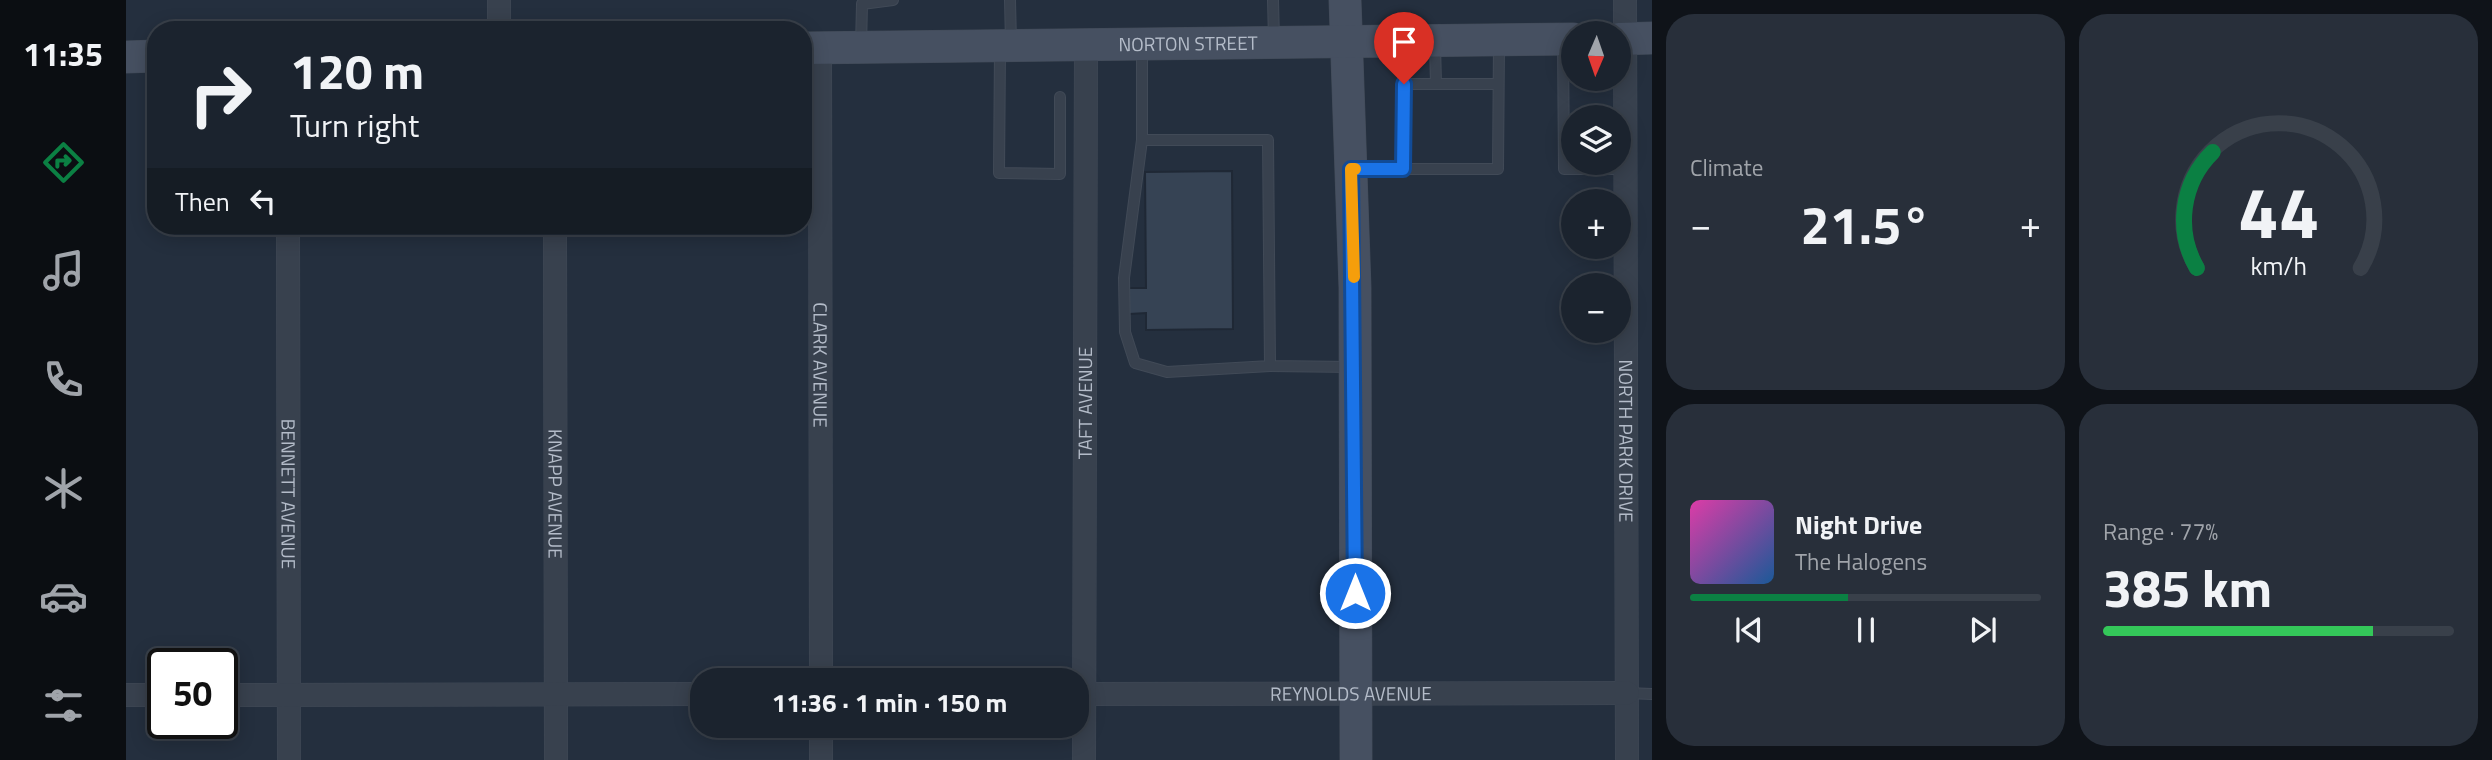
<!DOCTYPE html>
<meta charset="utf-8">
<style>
:root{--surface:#1b232e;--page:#282f3a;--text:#f1f3f6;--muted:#a0a4aa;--line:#39404a;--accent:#0b8043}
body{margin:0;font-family:"Titillium Web",sans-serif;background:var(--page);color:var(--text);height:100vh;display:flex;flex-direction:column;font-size:26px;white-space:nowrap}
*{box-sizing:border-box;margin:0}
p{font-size:23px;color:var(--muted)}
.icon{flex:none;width:38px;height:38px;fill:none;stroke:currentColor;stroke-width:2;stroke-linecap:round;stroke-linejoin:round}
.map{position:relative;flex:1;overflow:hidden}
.drawer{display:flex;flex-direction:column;gap:14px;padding:14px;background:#0f1319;width:840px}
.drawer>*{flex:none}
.hud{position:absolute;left:21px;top:21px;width:665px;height:214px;border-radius:28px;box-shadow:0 4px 18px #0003,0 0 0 2px var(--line);background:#1b232e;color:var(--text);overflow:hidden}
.needle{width:46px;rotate:182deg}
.controls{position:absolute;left:1435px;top:21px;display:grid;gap:14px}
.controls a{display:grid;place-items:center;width:70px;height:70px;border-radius:50%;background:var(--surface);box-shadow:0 4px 18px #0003,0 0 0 2px var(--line);font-size:35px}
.speed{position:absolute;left:21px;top:648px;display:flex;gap:14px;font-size:35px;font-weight:700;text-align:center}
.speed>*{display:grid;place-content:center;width:91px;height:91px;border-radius:50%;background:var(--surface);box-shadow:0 4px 18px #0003,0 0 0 2px var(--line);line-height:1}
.speed .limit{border:4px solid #111;border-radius:10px;background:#fff;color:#111}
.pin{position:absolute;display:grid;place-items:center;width:60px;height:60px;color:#fff;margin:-72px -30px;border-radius:50% 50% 50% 0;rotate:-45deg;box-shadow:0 0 7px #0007}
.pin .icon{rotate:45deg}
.me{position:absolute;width:77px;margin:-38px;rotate:0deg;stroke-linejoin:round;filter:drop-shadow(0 0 5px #0008)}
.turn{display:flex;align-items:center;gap:24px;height:147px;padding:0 28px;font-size:32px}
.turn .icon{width:91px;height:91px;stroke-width:2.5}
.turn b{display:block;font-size:49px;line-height:60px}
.then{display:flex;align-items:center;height:66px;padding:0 28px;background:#0003;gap:14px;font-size:26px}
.big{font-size:52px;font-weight:700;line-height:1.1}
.drawer .widget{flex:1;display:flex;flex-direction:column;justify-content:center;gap:10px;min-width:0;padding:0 24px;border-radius:28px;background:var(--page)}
.drawer .dial{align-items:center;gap:0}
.dial svg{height:182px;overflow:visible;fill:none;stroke:var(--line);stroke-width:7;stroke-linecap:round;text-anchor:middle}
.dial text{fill:var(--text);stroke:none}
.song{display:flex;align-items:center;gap:21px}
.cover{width:84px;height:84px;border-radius:10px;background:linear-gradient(135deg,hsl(320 70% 55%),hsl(210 70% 35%))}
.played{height:7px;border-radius:4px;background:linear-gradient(90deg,var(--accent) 45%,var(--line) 45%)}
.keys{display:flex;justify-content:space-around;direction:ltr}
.heat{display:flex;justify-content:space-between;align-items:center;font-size:38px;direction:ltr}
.charge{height:10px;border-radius:5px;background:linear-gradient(90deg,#34c759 77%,var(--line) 0)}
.drawer .tiles{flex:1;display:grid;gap:14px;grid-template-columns:repeat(2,1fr)}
.trip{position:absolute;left:564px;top:668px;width:399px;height:70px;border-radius:28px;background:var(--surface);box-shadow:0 4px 18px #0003,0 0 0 2px var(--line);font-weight:700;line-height:70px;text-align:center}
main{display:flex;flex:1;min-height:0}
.tab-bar{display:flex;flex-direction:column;width:126px;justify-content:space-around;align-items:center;background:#0b0e12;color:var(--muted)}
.tab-bar .icon{width:49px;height:49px}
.tab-bar .on{color:var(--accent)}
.tab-bar b{font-size:32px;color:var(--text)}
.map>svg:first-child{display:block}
.building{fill:#364354;stroke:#1f2835;stroke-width:2}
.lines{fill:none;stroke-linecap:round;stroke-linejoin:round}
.lane-casing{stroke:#414a57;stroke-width:12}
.street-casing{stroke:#414a57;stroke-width:24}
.secondary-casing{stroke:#414a57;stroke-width:33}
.lane{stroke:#38414e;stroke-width:10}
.street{stroke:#38414e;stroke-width:23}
.secondary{stroke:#465061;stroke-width:32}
.route-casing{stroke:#114b97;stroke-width:18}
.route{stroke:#1a73e8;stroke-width:12}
.slow{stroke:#f59e0b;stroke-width:12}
.labels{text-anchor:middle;stroke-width:7;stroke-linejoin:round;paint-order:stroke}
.street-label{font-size:19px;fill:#b4bcc9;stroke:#1d2633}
</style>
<main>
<nav class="tab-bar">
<b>11:35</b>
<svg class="icon on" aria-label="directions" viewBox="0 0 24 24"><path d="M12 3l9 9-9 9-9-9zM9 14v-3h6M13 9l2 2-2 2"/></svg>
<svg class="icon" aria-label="music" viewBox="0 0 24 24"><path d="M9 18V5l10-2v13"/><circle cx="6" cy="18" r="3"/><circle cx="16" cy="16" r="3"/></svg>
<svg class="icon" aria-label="phone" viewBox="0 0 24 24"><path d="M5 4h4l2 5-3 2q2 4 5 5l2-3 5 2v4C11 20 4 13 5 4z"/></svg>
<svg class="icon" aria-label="climate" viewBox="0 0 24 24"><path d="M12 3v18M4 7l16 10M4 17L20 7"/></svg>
<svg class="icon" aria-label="car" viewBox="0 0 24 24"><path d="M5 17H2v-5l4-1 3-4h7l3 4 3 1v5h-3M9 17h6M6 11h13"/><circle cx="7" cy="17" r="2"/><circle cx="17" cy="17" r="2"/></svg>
<svg class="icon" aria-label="filters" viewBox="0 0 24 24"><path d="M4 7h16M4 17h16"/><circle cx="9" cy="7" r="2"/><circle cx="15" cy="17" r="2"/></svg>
</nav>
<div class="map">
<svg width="1526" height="760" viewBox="0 0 1526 760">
<rect width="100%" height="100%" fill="#242f3e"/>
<path class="building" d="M1106,171l1,158 -87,1v-17l-17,1v-26h17l-1,-116z"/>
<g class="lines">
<g class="lane-casing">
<path id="lane" d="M884,0l1,43
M1147,0l1,40
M1437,42l1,127h62
M1309,45l1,39
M735,46l1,-42 31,-4
M1016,48v92h126l2,226 82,1
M874,49l-1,124 61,1v-77
M1016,140l-18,138 1,54 10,31 32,9 103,-6
M1226,169h146l1,-126
M1277,169l1,-85h94
M1501,693l25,1"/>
</g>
<g class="street-casing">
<g id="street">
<path d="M373,0v30"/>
<path id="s1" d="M1499,0l2,760"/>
<path id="s2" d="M694,48l1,633"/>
<path id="s3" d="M162,226l1,534"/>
<path id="s4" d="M429,226l1,534"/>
<path id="s5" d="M950,694l551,-1"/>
<path d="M0,695h37"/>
<path d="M96,695l480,-1"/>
<path d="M695,726v34"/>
<path id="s6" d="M958,760l2,-715"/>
</g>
</g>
<g class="secondary-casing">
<g id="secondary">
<path d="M1219,0l10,288 1,472"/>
<path d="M1493,39l33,-1"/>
<path id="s7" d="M677,48l770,-9"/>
<path d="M0,57l30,-1"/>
</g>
</g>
<use href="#lane" class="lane"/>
<use href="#street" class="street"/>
<use href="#secondary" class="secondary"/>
</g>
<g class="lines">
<g class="route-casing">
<path id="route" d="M1229,593l-4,-424h52l1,-85"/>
</g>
<use href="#route" class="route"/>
<path class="slow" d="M1228,277l-3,-108h4"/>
</g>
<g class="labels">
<g class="street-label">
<text dy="7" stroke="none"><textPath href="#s7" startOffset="385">NORTON STREET</textPath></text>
<text dy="7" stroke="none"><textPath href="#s2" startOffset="317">CLARK AVENUE</textPath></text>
<text dy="7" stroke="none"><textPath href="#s6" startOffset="357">TAFT AVENUE</textPath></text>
<text dy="7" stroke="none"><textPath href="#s1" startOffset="441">NORTH PARK DRIVE</textPath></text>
<text dy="7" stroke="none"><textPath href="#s3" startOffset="268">BENNETT AVENUE</textPath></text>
<text dy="7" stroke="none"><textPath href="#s4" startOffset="268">KNAPP AVENUE</textPath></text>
<text dy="7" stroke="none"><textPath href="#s5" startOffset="275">REYNOLDS AVENUE</textPath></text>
</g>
</g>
</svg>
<div class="controls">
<a><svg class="needle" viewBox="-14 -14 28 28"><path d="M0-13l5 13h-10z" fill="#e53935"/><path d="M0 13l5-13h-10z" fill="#a0a4aa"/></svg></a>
<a><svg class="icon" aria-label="layers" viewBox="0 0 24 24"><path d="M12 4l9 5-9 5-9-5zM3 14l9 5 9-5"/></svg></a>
<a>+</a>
<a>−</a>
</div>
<div class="speed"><div class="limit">50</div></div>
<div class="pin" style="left:1278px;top:84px;background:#d93025"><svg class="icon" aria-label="arrive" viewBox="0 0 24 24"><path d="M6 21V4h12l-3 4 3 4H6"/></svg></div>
<svg class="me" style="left:1229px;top:593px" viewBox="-20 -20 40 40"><circle r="17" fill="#1a73e8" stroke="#fff" stroke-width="3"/><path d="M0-11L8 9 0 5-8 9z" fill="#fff"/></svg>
<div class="trip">11:36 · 1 min · 150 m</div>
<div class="hud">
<div class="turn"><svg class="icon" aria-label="right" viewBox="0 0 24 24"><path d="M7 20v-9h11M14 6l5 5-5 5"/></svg><div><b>120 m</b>Turn right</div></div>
<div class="then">Then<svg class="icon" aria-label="left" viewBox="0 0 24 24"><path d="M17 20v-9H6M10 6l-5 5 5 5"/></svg></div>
</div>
</div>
<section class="drawer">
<div class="tiles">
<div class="widget"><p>Climate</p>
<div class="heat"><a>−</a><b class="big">21.5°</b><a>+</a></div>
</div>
<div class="widget dial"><svg viewBox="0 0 100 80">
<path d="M14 69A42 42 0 1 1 86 69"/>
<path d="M14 69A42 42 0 0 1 21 18" stroke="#0b8043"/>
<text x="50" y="56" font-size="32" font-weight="700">44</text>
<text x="50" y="72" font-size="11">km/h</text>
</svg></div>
<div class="widget">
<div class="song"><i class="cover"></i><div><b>Night Drive</b><p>The Halogens</p></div></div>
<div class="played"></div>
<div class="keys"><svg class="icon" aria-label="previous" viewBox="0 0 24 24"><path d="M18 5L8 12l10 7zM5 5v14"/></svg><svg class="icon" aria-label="pause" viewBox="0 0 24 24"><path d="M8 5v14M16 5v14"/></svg><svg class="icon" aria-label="next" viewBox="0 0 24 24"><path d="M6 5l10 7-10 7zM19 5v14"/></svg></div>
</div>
<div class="widget"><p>Range · 77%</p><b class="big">385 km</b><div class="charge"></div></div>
</div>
</section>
</main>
